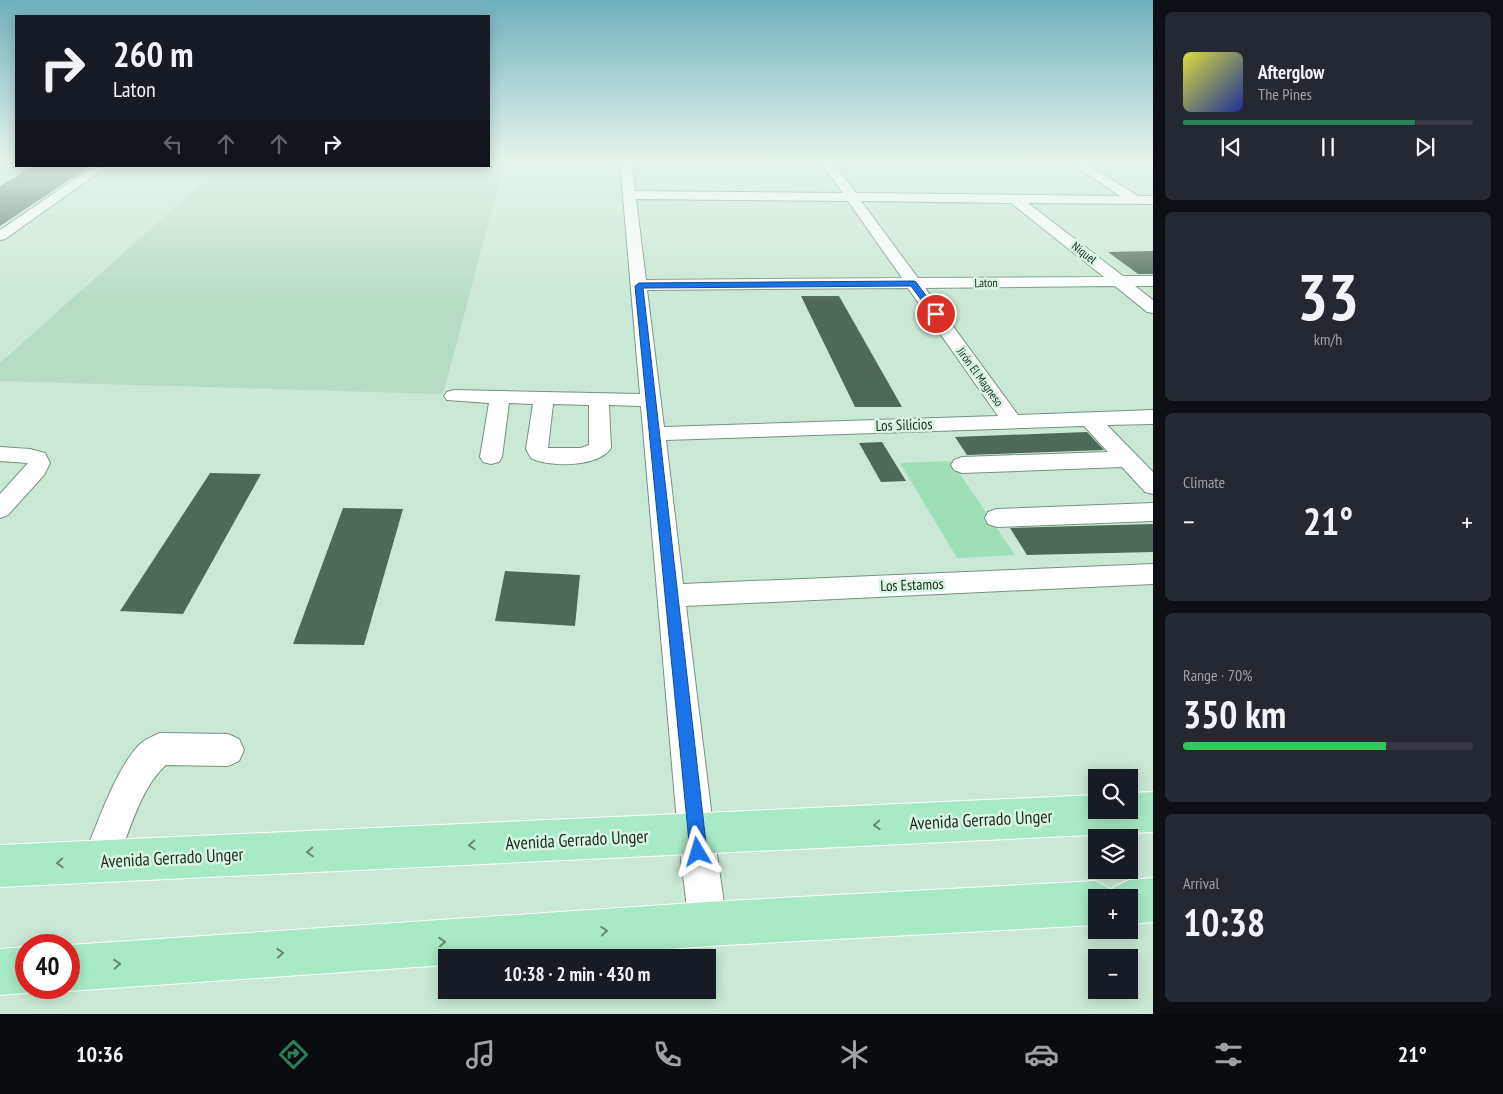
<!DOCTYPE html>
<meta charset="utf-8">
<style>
:root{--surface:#171b24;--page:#242831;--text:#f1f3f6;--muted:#9ea1a6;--line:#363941;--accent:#288258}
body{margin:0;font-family:"PT Sans Narrow",sans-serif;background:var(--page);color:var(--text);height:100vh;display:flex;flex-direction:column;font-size:19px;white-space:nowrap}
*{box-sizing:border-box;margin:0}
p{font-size:16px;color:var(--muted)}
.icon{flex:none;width:28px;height:28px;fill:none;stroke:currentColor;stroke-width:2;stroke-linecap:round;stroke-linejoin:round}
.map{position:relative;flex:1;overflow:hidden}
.sheet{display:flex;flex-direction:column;gap:12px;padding:12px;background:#0d0f14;width:350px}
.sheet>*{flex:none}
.guide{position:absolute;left:15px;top:15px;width:475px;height:152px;border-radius:0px;box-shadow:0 2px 12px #0003;background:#171b24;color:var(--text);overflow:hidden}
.controls{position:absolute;left:1088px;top:769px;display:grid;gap:10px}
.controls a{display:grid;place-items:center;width:50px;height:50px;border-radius:0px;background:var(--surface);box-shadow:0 2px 12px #0003;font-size:25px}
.speed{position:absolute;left:15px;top:934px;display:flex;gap:10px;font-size:25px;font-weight:700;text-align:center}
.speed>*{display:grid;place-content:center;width:65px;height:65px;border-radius:50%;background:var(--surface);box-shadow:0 2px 12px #0003;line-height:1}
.speed .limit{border:8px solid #d22;background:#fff;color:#111}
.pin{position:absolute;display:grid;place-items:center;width:42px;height:42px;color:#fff;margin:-21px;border:2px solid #fff;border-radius:50%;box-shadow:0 1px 5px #0007}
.me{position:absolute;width:55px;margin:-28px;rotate:353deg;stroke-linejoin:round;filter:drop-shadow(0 0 4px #0008)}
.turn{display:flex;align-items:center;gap:18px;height:105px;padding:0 15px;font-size:22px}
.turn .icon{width:65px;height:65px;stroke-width:2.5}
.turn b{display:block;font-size:35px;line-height:42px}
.lanes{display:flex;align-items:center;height:48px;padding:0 15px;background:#0003;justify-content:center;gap:25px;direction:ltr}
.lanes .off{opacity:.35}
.big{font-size:38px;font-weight:600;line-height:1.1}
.sheet .tile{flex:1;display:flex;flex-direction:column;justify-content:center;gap:8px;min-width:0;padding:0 18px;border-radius:8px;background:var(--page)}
.sheet .dial{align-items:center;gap:0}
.dial b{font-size:65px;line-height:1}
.song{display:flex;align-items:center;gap:15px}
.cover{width:60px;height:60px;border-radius:8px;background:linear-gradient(135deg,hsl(60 70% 55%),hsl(230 70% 35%))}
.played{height:5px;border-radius:2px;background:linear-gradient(90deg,var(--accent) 80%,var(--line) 80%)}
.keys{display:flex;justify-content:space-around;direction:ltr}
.heat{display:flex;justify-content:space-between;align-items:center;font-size:28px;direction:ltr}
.charge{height:8px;border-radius:4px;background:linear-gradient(90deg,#34c759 70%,var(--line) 0)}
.trip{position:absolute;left:438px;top:949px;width:278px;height:50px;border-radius:0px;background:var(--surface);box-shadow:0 2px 12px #0003;font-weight:600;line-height:50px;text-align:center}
.dock{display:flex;height:80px;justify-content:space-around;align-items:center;background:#090b0e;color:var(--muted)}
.dock .icon{width:35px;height:35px}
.dock .current{color:var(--accent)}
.dock b{font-size:22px;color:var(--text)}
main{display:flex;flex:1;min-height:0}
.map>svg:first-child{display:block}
.built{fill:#b6dcc5}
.green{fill:#9edfba}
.building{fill:#4d6959}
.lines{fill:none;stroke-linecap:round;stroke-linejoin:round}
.minor-casing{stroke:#759280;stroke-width:2}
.major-casing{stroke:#fff;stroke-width:2}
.minor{fill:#fff;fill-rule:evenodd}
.major{fill:#a8e9c7;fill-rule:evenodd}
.oneway{stroke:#628974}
.route{fill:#1a73e8;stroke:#114b97}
.labels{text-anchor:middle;stroke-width:5;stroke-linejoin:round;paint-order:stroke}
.far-street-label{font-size:12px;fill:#1d2922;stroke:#d6f6e2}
.street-label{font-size:15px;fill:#1d2922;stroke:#d6f6e2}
.near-street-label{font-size:18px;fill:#1d2922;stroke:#d6f6e2}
</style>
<main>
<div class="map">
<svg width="1153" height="1014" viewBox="0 0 1153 1014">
<rect width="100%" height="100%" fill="#c9e8d5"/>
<path class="built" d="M0,161h16v5h9l-25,15z
M489,161h16l-62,233 -443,-13v-18l221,-197h268z"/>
<path class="green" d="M951,461l64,94 -58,3 -57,-95z"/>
<path class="building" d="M33,166h57l-90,60v-40z
M1153,251v23h-15l-30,-22z
M801,296h38l63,111h-47z
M1087,432l17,18 -137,5 -12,-18z
M882,442l24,39 -25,1 -22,-39z
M210,473l51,1 -78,140 -63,-3z
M343,508l60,1 -39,136 -71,-1z
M1153,524v28l-126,3 -17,-27z
M505,571l75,4 -5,51 -80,-5z"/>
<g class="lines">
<g class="minor-casing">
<path id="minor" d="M620,161h12l3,30 208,2 -23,-32h12l24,32 264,3 -52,-35h14l56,35h15v8l-125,-1 95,73h30v10h-18l18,14v13l-6,-1 -32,-26 -190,2 93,127 135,-5v14l-46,1 46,47v22l-8,-2 -23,-25 -160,6 -8,-3 -3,-5 3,-5 8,-3 146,-5 -24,-26 -418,14 17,144 470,-20v20l-467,22 28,228 13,90 -5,14 -14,5 -14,-5 -5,-14 -11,-90 -37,-428 -32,-1 2,43c-12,19 -61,20 -80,10l-5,-9 7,-45 -24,-1 -7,54 -3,5 -8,2 -8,-2 -3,-5 9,-54 -42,-3 -3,-4 3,-4 7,-2 186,4zM636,199l212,2 54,77 -256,2zM861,201l150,2 93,74 -186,1zM908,288l90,128 -334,11 -17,-137zM553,404l36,1v40l-8,3h-33z
M94,166h14l-103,73 -5,1v-10z
M0,447l30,2 15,4 5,10 -6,12 -36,40 -8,3v-24l28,-31 -28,-2z
M1153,503v18l-156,6 -9,-3 -3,-6 3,-6 9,-3z
M160,733l68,1 11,5 5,11 -5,11 -11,5 -62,-1c-27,23 -40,77 -53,109l-13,5 -13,-5 -5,-13c14,-33 33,-92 58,-117 6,-5 13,-8 20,-11z"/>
</g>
<g class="major-casing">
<path id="major" d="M1153,792v40l-1153,55v-42l1096,-50v15h33v-17z
M1153,878v44l-24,2v-26h-33v27l-388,21 -160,12h-102v7l-377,26 -9,-3h9v-43l639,-43 388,-21 16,9 2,-3 15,-7z
M26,947v41h14l-14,5 -26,2v-46z"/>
</g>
<use href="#minor" class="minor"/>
<use href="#major" class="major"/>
</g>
<defs><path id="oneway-chevron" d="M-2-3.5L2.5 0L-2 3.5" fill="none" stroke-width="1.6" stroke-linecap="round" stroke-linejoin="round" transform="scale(1.25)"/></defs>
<g class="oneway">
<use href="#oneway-chevron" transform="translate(877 825) rotate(177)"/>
<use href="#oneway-chevron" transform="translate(472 845) rotate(177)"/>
<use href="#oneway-chevron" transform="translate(310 852) rotate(177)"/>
<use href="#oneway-chevron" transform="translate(60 863) rotate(177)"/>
<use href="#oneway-chevron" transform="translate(604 931) rotate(-4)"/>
<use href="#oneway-chevron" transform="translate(442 942) rotate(-4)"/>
<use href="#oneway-chevron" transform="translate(280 953) rotate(-4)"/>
<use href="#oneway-chevron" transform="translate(117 964) rotate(-4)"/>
</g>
<linearGradient id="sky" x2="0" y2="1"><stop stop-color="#6fb0be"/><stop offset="0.53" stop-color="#e7f5ec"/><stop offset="1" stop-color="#e7f5ec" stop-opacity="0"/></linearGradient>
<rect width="1153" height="303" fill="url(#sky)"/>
<path class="route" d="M914,281l2,1 22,30v4h-5l-22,-30 -268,2 64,564 -3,6 -6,3 -6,-3 -2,-6 -55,-566 4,-3z"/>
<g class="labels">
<g class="far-street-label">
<text transform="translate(1084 253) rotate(38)" y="4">Niquel</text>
<text transform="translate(986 283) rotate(-1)" y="4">Laton</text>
<text transform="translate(980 377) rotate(54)" y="4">Jirón El Magneso</text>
</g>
<g class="street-label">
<text transform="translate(904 425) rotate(-2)" y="5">Los Silicios</text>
<text transform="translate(912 585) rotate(-2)" y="5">Los Estamos</text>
</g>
<g class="near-street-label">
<text transform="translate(981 820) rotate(-3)" y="6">Avenida Gerrado Unger</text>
<text transform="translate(577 840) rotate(-3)" y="6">Avenida Gerrado Unger</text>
<text transform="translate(172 858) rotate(-3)" y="6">Avenida Gerrado Unger</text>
</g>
</g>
</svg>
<div class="controls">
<a><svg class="icon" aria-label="search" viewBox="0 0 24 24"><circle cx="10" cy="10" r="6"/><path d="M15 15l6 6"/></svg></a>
<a><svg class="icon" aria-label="layers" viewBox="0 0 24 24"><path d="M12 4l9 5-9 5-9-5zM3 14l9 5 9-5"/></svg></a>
<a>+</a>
<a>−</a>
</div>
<div class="speed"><div class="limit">40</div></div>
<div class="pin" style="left:936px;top:314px;background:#d93025"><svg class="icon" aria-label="arrive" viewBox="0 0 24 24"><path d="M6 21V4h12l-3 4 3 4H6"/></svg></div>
<svg class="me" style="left:698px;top:852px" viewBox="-20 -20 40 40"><path d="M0-17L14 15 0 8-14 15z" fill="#1a73e8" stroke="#fff" stroke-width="4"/></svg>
<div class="trip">10:38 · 2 min · 430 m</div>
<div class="guide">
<div class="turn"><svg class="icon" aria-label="right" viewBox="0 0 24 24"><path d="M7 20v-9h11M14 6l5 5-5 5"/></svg><div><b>260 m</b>Laton</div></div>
<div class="lanes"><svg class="icon off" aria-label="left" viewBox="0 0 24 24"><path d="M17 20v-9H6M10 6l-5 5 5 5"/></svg><svg class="icon off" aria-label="ahead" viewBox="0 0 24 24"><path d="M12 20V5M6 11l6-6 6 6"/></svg><svg class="icon off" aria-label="ahead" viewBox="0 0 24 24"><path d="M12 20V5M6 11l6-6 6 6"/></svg><svg class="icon" aria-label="right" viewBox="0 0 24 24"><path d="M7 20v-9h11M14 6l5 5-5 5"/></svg></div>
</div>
</div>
<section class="sheet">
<div class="tile">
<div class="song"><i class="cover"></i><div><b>Afterglow</b><p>The Pines</p></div></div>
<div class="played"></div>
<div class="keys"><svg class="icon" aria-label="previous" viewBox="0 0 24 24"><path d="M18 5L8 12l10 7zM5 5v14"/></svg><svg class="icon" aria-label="pause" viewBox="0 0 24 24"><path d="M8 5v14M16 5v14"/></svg><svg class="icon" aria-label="next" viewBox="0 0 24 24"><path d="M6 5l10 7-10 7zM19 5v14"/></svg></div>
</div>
<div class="tile dial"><b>33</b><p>km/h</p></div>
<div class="tile"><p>Climate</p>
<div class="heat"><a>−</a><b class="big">21°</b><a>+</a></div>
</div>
<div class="tile"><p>Range · 70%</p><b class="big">350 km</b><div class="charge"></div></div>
<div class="tile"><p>Arrival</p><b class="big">10:38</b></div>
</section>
</main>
<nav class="dock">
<b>10:36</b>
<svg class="icon current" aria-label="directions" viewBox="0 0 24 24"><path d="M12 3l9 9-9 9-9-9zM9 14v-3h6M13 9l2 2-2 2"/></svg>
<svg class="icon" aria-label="music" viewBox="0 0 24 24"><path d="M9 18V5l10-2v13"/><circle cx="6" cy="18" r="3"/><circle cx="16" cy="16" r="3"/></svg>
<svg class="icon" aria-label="phone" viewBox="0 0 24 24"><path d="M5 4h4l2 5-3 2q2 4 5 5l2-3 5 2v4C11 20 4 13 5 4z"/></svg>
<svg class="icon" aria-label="climate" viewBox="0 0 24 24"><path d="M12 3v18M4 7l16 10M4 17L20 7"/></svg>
<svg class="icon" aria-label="car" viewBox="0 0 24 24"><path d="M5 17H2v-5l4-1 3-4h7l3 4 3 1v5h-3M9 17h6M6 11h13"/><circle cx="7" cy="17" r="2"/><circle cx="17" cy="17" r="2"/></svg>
<svg class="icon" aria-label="filters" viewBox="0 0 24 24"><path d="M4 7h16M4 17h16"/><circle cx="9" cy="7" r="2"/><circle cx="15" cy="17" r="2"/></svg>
<b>21°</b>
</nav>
